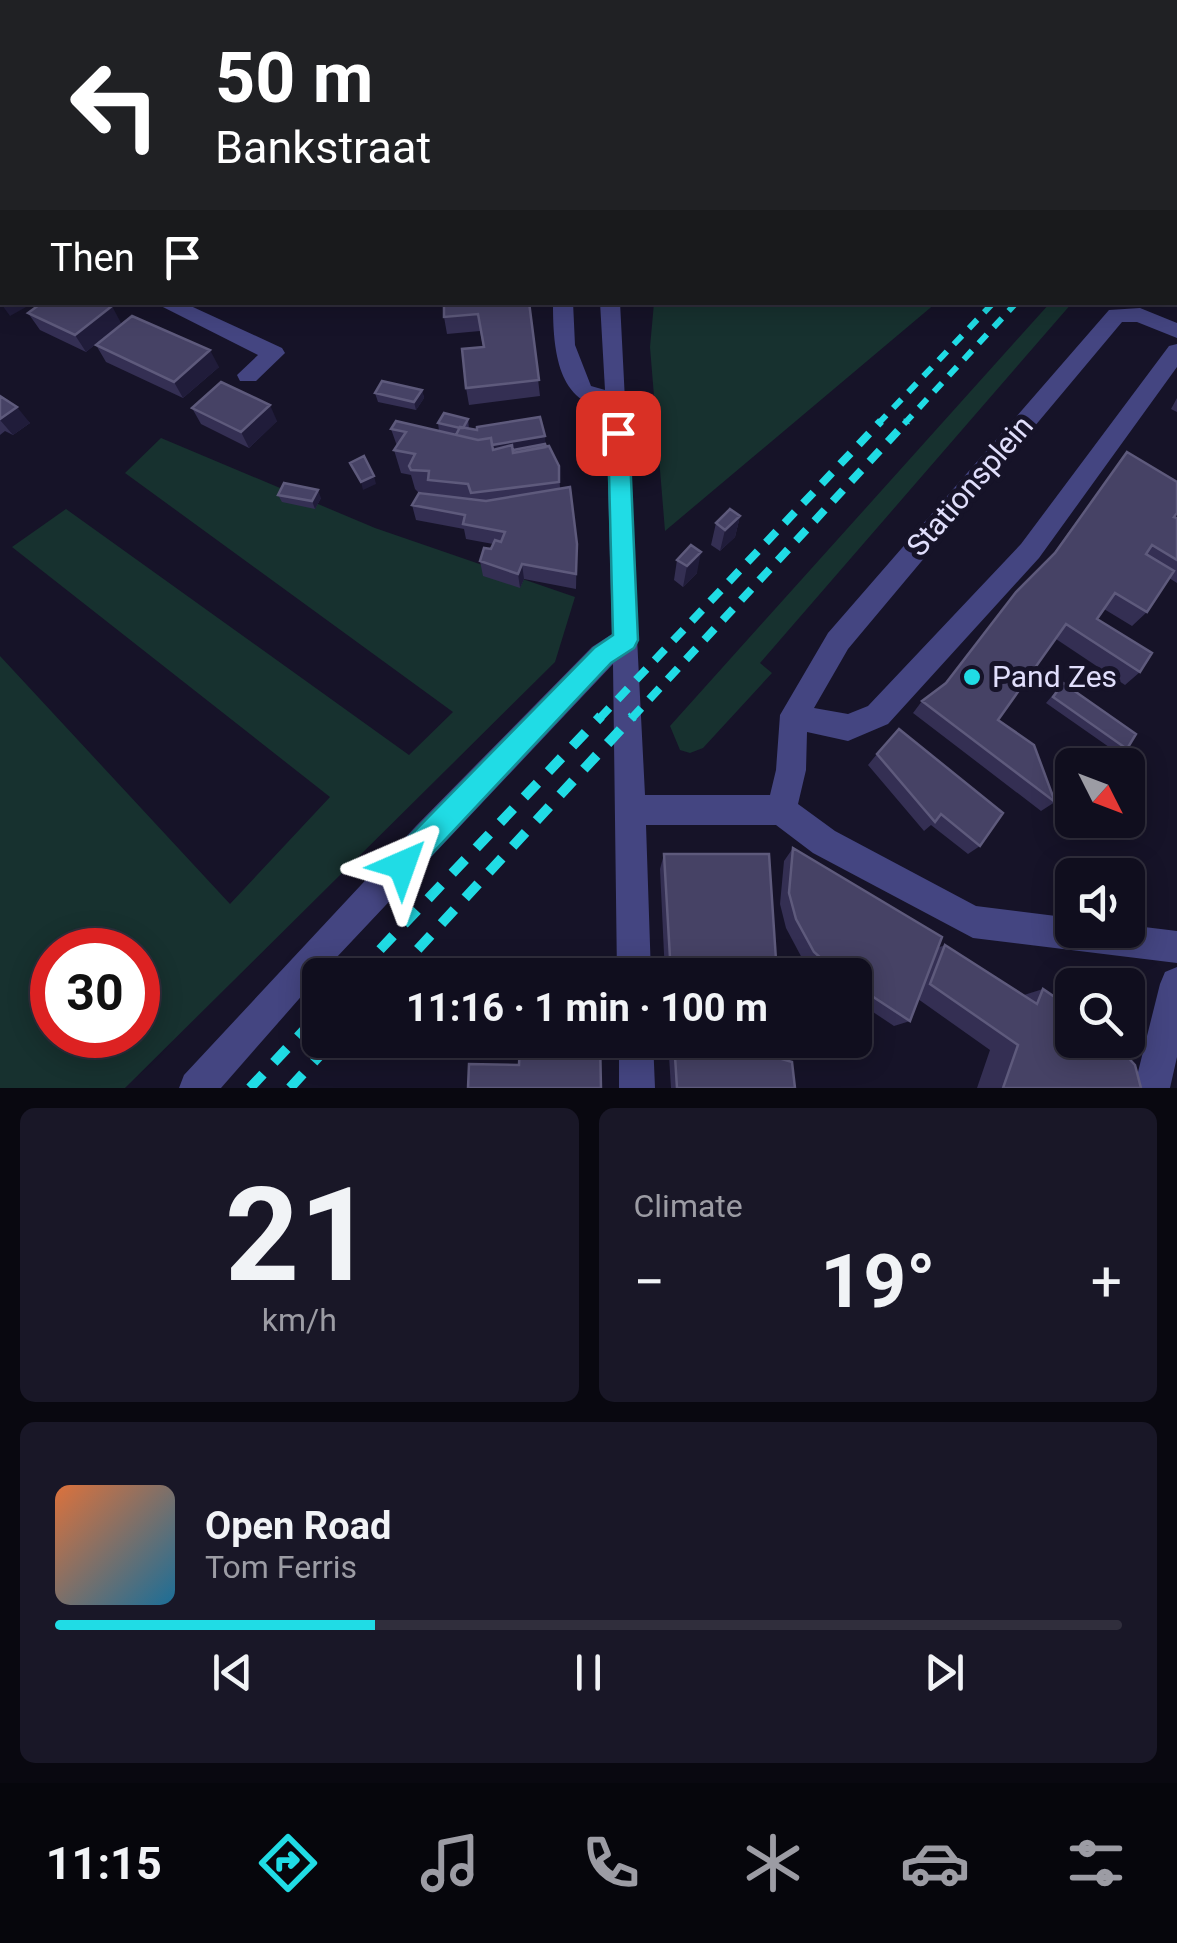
<!DOCTYPE html>
<meta charset="utf-8">
<style>
:root{--surface:#100e1e;--page:#191727;--text:#f1f3f6;--muted:#9c9ca4;--line:#302e3c;--accent:#20dce5}
body{margin:0;font-family:Roboto,sans-serif;background:var(--page);color:var(--text);height:100vh;display:flex;flex-direction:column;font-size:38px;white-space:nowrap}
*{box-sizing:border-box;margin:0}
p{font-size:32px;color:var(--muted)}
.icon{flex:none;width:55px;height:55px;fill:none;stroke:currentColor;stroke-width:2;stroke-linecap:round;stroke-linejoin:round}
.map{position:relative;height:1088px;overflow:hidden}
.side{display:flex;flex-direction:column;gap:20px;padding:20px;background:#090810;flex:1}
.side>*{flex:none}
.guide{position:absolute;left:0px;top:0px;width:1178px;height:305px;box-shadow:0 5px 25px #0003,0 0 0 2px var(--line);background:#202124;color:#fff;overflow:hidden}
.needle{width:65px;rotate:132deg}
.tools{position:absolute;left:1055px;top:748px;display:grid;gap:20px}
.tools a{display:grid;place-items:center;width:90px;height:90px;border-radius:15px;background:var(--surface);box-shadow:0 5px 25px #0003,0 0 0 2px var(--line);font-size:50px}
.speed{position:absolute;left:30px;top:928px;display:flex;gap:20px;font-size:50px;font-weight:700;text-align:center}
.speed>*{display:grid;place-content:center;width:130px;height:130px;border-radius:50%;background:var(--surface);box-shadow:0 5px 25px #0003,0 0 0 2px var(--line);line-height:1}
.speed .limit{border:15px solid #d22;background:#fff;color:#111}
.pin{position:absolute;display:grid;place-items:center;width:85px;height:85px;color:#fff;margin:-42px;border-radius:20px;box-shadow:0 5px 15px #0006}
.me{position:absolute;width:110px;margin:-55px;rotate:43deg;stroke-linejoin:round;filter:drop-shadow(0 0 8px #0008)}
.turn{display:flex;align-items:center;gap:35px;height:210px;padding:0 50px;font-size:45px}
.turn .icon{width:130px;height:130px;stroke-width:2.5}
.turn b{display:block;font-size:70px;line-height:85px}
.then{display:flex;align-items:center;height:95px;padding:0 50px;background:#0003;gap:20px;font-size:38px}
.big{font-size:75px;font-weight:700;line-height:1.1}
.side .widget{flex:1;display:flex;flex-direction:column;justify-content:center;gap:15px;min-width:0;padding:0 35px;border-radius:15px;background:var(--page)}
.side .dial{align-items:center;gap:0}
.dial b{font-size:130px;line-height:1}
.song{display:flex;align-items:center;gap:30px}
.cover{width:120px;height:120px;border-radius:15px;background:linear-gradient(135deg,hsl(20 70% 55%),hsl(200 70% 35%))}
.played{height:10px;border-radius:5px;background:linear-gradient(90deg,var(--accent) 30%,var(--line) 30%)}
.keys{display:flex;justify-content:space-around;direction:ltr}
.heat{display:flex;justify-content:space-between;align-items:center;font-size:55px;direction:ltr}
.side .tiles{flex:1;display:grid;gap:20px;grid-template-columns:1fr 1fr}
.widget:last-child{grid-column:span 2}
.trip{position:absolute;left:302px;top:958px;width:570px;height:100px;border-radius:15px;background:var(--surface);box-shadow:0 5px 25px #0003,0 0 0 2px var(--line);font-weight:700;line-height:100px;text-align:center}
.tab-bar{display:flex;height:160px;justify-content:space-around;align-items:center;background:#06060c;color:var(--muted)}
.tab-bar .icon{width:70px;height:70px}
.tab-bar .on{color:var(--accent)}
.tab-bar b{font-size:45px;color:var(--text)}
.map>svg:first-child{display:block}
.green{fill:#17312f;fill-rule:evenodd}
.lines{fill:none;stroke-linecap:round;stroke-linejoin:round}
.minor{fill:#444581;fill-rule:evenodd}
.rail-far2{stroke:#20dce5;stroke-width:6;stroke-dasharray:12 10;stroke-linecap:butt}
.rail-far1{stroke:#20dce5;stroke-width:8;stroke-dasharray:15 12;stroke-linecap:butt}
.rail{stroke:#20dce5;stroke-width:10;stroke-dasharray:19 16;stroke-linecap:butt}
.wall{fill:#342f53}
.shaded-wall{fill:#201c3a}
.building{fill:#464265;stroke:#5e5a7c;stroke-width:2.5}
.route{fill:#20dce5;stroke:#158f95;stroke-width:2.5}
.poi-dot{fill:#20dce5;stroke:#161328;stroke-width:4}
.labels{text-anchor:middle;stroke-width:10;stroke-linejoin:round;paint-order:stroke}
.street-label{font-size:30px;fill:#e0defb;stroke:#161328}
.poi-label{font-size:30px;fill:#e0defb;stroke:#161328;text-anchor:start}
</style>
<div class="map">
<svg width="1177" height="1088" viewBox="0 0 1177 1088">
<rect width="100%" height="100%" fill="#161328"/>
<path class="green" d="M654,303v-1l282,1 -271,228 -15,-184z
M1050,303h22l-312,360 12,10 -69,75 -13,5 -10,-3 -10,-24z
M161,438l214,90 200,69 -20,65 -430,426h-125v-432l230,248 100,-107 -318,-250 54,-38 343,246 44,-43 -328,-239zM52,950h86v85h-86z"/>
<g class="lines">
<path class="minor" d="M59,0h17l1,2h-16z
M500,0h18l1,2h-17z
M2,62v10l-2,1v-10z
M2,219v12l-2,1v-12z
M153,302h29l100,46 3,5 -29,28h-16l-3,-6 21,-20z
M553,302h20l2,43 16,41 14,4 -5,-88h20l25,493h125l6,-25 4,-55 48,-82 281,-323 31,-2 37,15v15l-40,-16h-15l-274,327 -34,59 34,6 20,-8 153,-162 148,-198 8,-2v23l-138,191 -151,166 -40,17 -41,-9 -1,38 -8,34 37,27 141,75 96,12v12h56v-5l49,6v32l-204,-25 -160,-85 -37,-28h-130l5,150h-34l-4,-311 -293,311 -99,113h-42l5,-13 232,-249 176,-179 20,-13 -6,-227c-51,-3 -53,-65 -53,-105z
M1177,967v90l-7,31h-36l26,-104 5,-12z
M619,1040h34l2,48h-36z"/>
<path class="rail-far2" d="M878,424l116,-122
M904,424l113,-122"/>
<path class="rail-far1" d="M599,719l282,-298
M631,719l276,-298"/>
<path class="rail" d="M356,975l245,-259
M394,975l239,-259
M250,1088l70,-75
M290,1088l44,-48"/>
</g>
<path class="wall" d="M547,0h45l-6,2h-36z
M798,0h67l-3,2h-64z
M969,0h41l-1,2h-41z
M529,302l11,94 -71,9 -3,-17 17,-41 -3,-16 -33,3 -3,-17z
M28,313l93,10 -35,29 -46,-22z
M96,345l123,22 -36,31 -77,-36z
M422,390l2,8 -8,12 -38,-8 -3,-9z
M0,396l30,27 -17,12 -8,-4 -5,4z
M1177,398v14l-6,-3z
M192,408l85,13 -28,27 -48,-24z
M468,419l1,10 76,15 14,22 1,23 17,55 -1,45 -52,-10 -4,9 -37,-12 -3,-15 13,-17 -27,-5 -2,-10 -48,-9 -4,-15 20,-11 -14,-2 -3,-3 -4,-14 -10,-2 -7,-23 3,-4 -6,-17 48,2 -1,-8z
M1127,452l47,65 3,1v65l-8,-5 -22,34 -15,14 -28,-17 -7,10 43,53 -15,13 -69,-46 -58,81 57,82 -14,9 -128,-98 9,-12 23,-17 105,-126z
M278,495l43,3 -6,11 -33,-7z
M740,516l-5,21 -15,14 -9,-6 5,-22z
M677,560l20,13 -14,14 -9,-7z
M1063,683l64,66 -8,5 -73,-51z
M877,754l103,92 -12,8 -37,-29 -7,6 -56,-66z
M793,848l144,100 8,-3 79,50 19,-6 98,99h-164l13,-38 -72,-51 -8,22 -16,5 -39,-26v-25h-36l-16,-15 -17,-32 -6,-24 4,-43z
M664,854l113,121h-112l-5,-106z
M668,1040h113l1,19 13,29h-124z"/>
<path class="shaded-wall" d="M435,0h19l-7,2h-12z
M565,0h27l-6,2h-20z
M2,297v5h33l-25,14 -10,-14v-4z
M112,306l9,17 -35,29 -11,-17z
M210,350l9,17 -36,31 -9,-16z
M422,390l2,8 -8,12 -2,-8z
M270,405l7,16 -28,27 -8,-16z
M17,407l13,16 -17,12 -13,-15z
M545,436l1,16 -64,11 -3,-16z
M374,476l2,8 -13,6 -2,-8z
M318,490l3,8 -6,11 -3,-8z
M740,516l-5,21 -15,14 5,-21z
M701,552l-4,21 -14,14 4,-21z
M522,564l2,15 -4,9 -2,-14z"/>
<path class="building" d="M476,0h12l5,2h-24z
M602,0h38l5,2h-49z
M822,0h27l-3,2h-17z
M0,241l2,2v54l-2,1z
M43,302h61l8,4 -37,29 -47,-22z
M444,302h85l10,78 -73,8 -4,-39 22,-2 -6,-33 -34,3z
M132,316l78,34 -36,32 -78,-37z
M382,381l40,9 -8,12 -39,-9z
M221,382l49,23 -29,27 -49,-24z
M0,396l17,11 -17,12z
M444,413l24,6 -5,9h-3l-22,-5z
M540,417l5,19 -53,9 -1,-7 -13,2 -22,-5 4,-8 17,3v-3z
M396,421l82,19 13,-2 2,12 19,-5 1,8 36,-7 10,20v16l-88,11 -3,-9 -40,-4 1,-9 -18,-1 -2,-4 6,-12 -21,-4 12,-18 -15,-3z
M545,444l1,3 -33,6v-3z
M1127,452l50,30v31l-3,4 3,1v42l-25,-15 -6,9 28,17 -27,41 -32,-19 -18,26 55,34 -12,19 -74,-48 -68,96 36,25 21,57 -133,-101 24,-18 70,-91 39,-39z
M364,456l10,20 -13,6 -11,-19z
M284,483l34,7 -6,11 -34,-6z
M570,487l7,57 -1,30 -54,-10 -4,10 -38,-13 4,-13 7,1 4,-9 6,2 4,-10 -42,-8 2,-9 -53,-10 7,-12 67,8z
M730,509l10,7 -15,14 -9,-7z
M691,545l10,7 -14,14 -10,-6z
M1063,683l73,51 -9,15 -74,-52z
M899,729l104,84 -23,33 -39,-32 -6,8 -58,-68z
M793,848l149,89 -32,84 -55,-36v-10h-15l-26,-23 -18,-33 -7,-26z
M664,854h105l8,121h-106z
M945,945l92,59 6,-15 29,20v31h40l23,25 6,23h-138l15,-43 -88,-61z
M533,967h66v8h-67z
M520,1040h80l1,48h-133l1,-24 50,1z
M674,1040h107l1,19 10,3 3,26h-118z"/>
<path class="route" d="M618,425l11,8 9,207 -4,8 -23,15 -199,212 -10,4 -11,-4 -4,-10 4,-10 203,-207 19,-13 -5,-202z"/>
<circle class="poi-dot" cx="972" cy="677" r="10"/>
<g class="labels">
<g class="street-label">
<text transform="translate(970 486) rotate(-49)" y="10">Stationsplein</text>
</g>
<g class="poi-label">
<text x="992" y="687">Pand Zes</text>
</g>
</g>
</svg>
<div class="tools">
<a><svg class="needle" viewBox="-14 -14 28 28"><path d="M0-13l5 13h-10z" fill="#e53935"/><path d="M0 13l5-13h-10z" fill="#9c9ca4"/></svg></a>
<a><svg class="icon" aria-label="sound" viewBox="0 0 24 24"><path d="M4 9h4l5-4v14l-5-4H4zM17 9q2 3 0 6"/></svg></a>
<a><svg class="icon" aria-label="search" viewBox="0 0 24 24"><circle cx="10" cy="10" r="6"/><path d="M15 15l6 6"/></svg></a>
</div>
<div class="speed"><div class="limit">30</div></div>
<div class="pin" style="left:618px;top:433px;background:#d93025"><svg class="icon" aria-label="arrive" viewBox="0 0 24 24"><path d="M6 21V4h12l-3 4 3 4H6"/></svg></div>
<svg class="me" style="left:402px;top:865px" viewBox="-20 -20 40 40"><path d="M0-17L14 15 0 8-14 15z" fill="#20dce5" stroke="#fff" stroke-width="4"/></svg>
<div class="trip">11:16 · 1 min · 100 m</div>
<div class="guide">
<div class="turn"><svg class="icon" aria-label="left" viewBox="0 0 24 24"><path d="M17 20v-9H6M10 6l-5 5 5 5"/></svg><div><b>50 m</b>Bankstraat</div></div>
<div class="then">Then<svg class="icon" aria-label="arrive" viewBox="0 0 24 24"><path d="M6 21V4h12l-3 4 3 4H6"/></svg></div>
</div>
</div>
<section class="side">
<div class="tiles">
<div class="widget dial"><b>21</b><p>km/h</p></div>
<div class="widget"><p>Climate</p>
<div class="heat"><a>−</a><b class="big">19°</b><a>+</a></div>
</div>
<div class="widget">
<div class="song"><i class="cover"></i><div><b>Open Road</b><p>Tom Ferris</p></div></div>
<div class="played"></div>
<div class="keys"><svg class="icon" aria-label="previous" viewBox="0 0 24 24"><path d="M18 5L8 12l10 7zM5 5v14"/></svg><svg class="icon" aria-label="pause" viewBox="0 0 24 24"><path d="M8 5v14M16 5v14"/></svg><svg class="icon" aria-label="next" viewBox="0 0 24 24"><path d="M6 5l10 7-10 7zM19 5v14"/></svg></div>
</div>
</div>
</section>
<nav class="tab-bar">
<b>11:15</b>
<svg class="icon on" aria-label="directions" viewBox="0 0 24 24"><path d="M12 3l9 9-9 9-9-9zM9 14v-3h6M13 9l2 2-2 2"/></svg>
<svg class="icon" aria-label="music" viewBox="0 0 24 24"><path d="M9 18V5l10-2v13"/><circle cx="6" cy="18" r="3"/><circle cx="16" cy="16" r="3"/></svg>
<svg class="icon" aria-label="phone" viewBox="0 0 24 24"><path d="M5 4h4l2 5-3 2q2 4 5 5l2-3 5 2v4C11 20 4 13 5 4z"/></svg>
<svg class="icon" aria-label="climate" viewBox="0 0 24 24"><path d="M12 3v18M4 7l16 10M4 17L20 7"/></svg>
<svg class="icon" aria-label="car" viewBox="0 0 24 24"><path d="M5 17H2v-5l4-1 3-4h7l3 4 3 1v5h-3M9 17h6M6 11h13"/><circle cx="7" cy="17" r="2"/><circle cx="17" cy="17" r="2"/></svg>
<svg class="icon" aria-label="filters" viewBox="0 0 24 24"><path d="M4 7h16M4 17h16"/><circle cx="9" cy="7" r="2"/><circle cx="15" cy="17" r="2"/></svg>
</nav>
